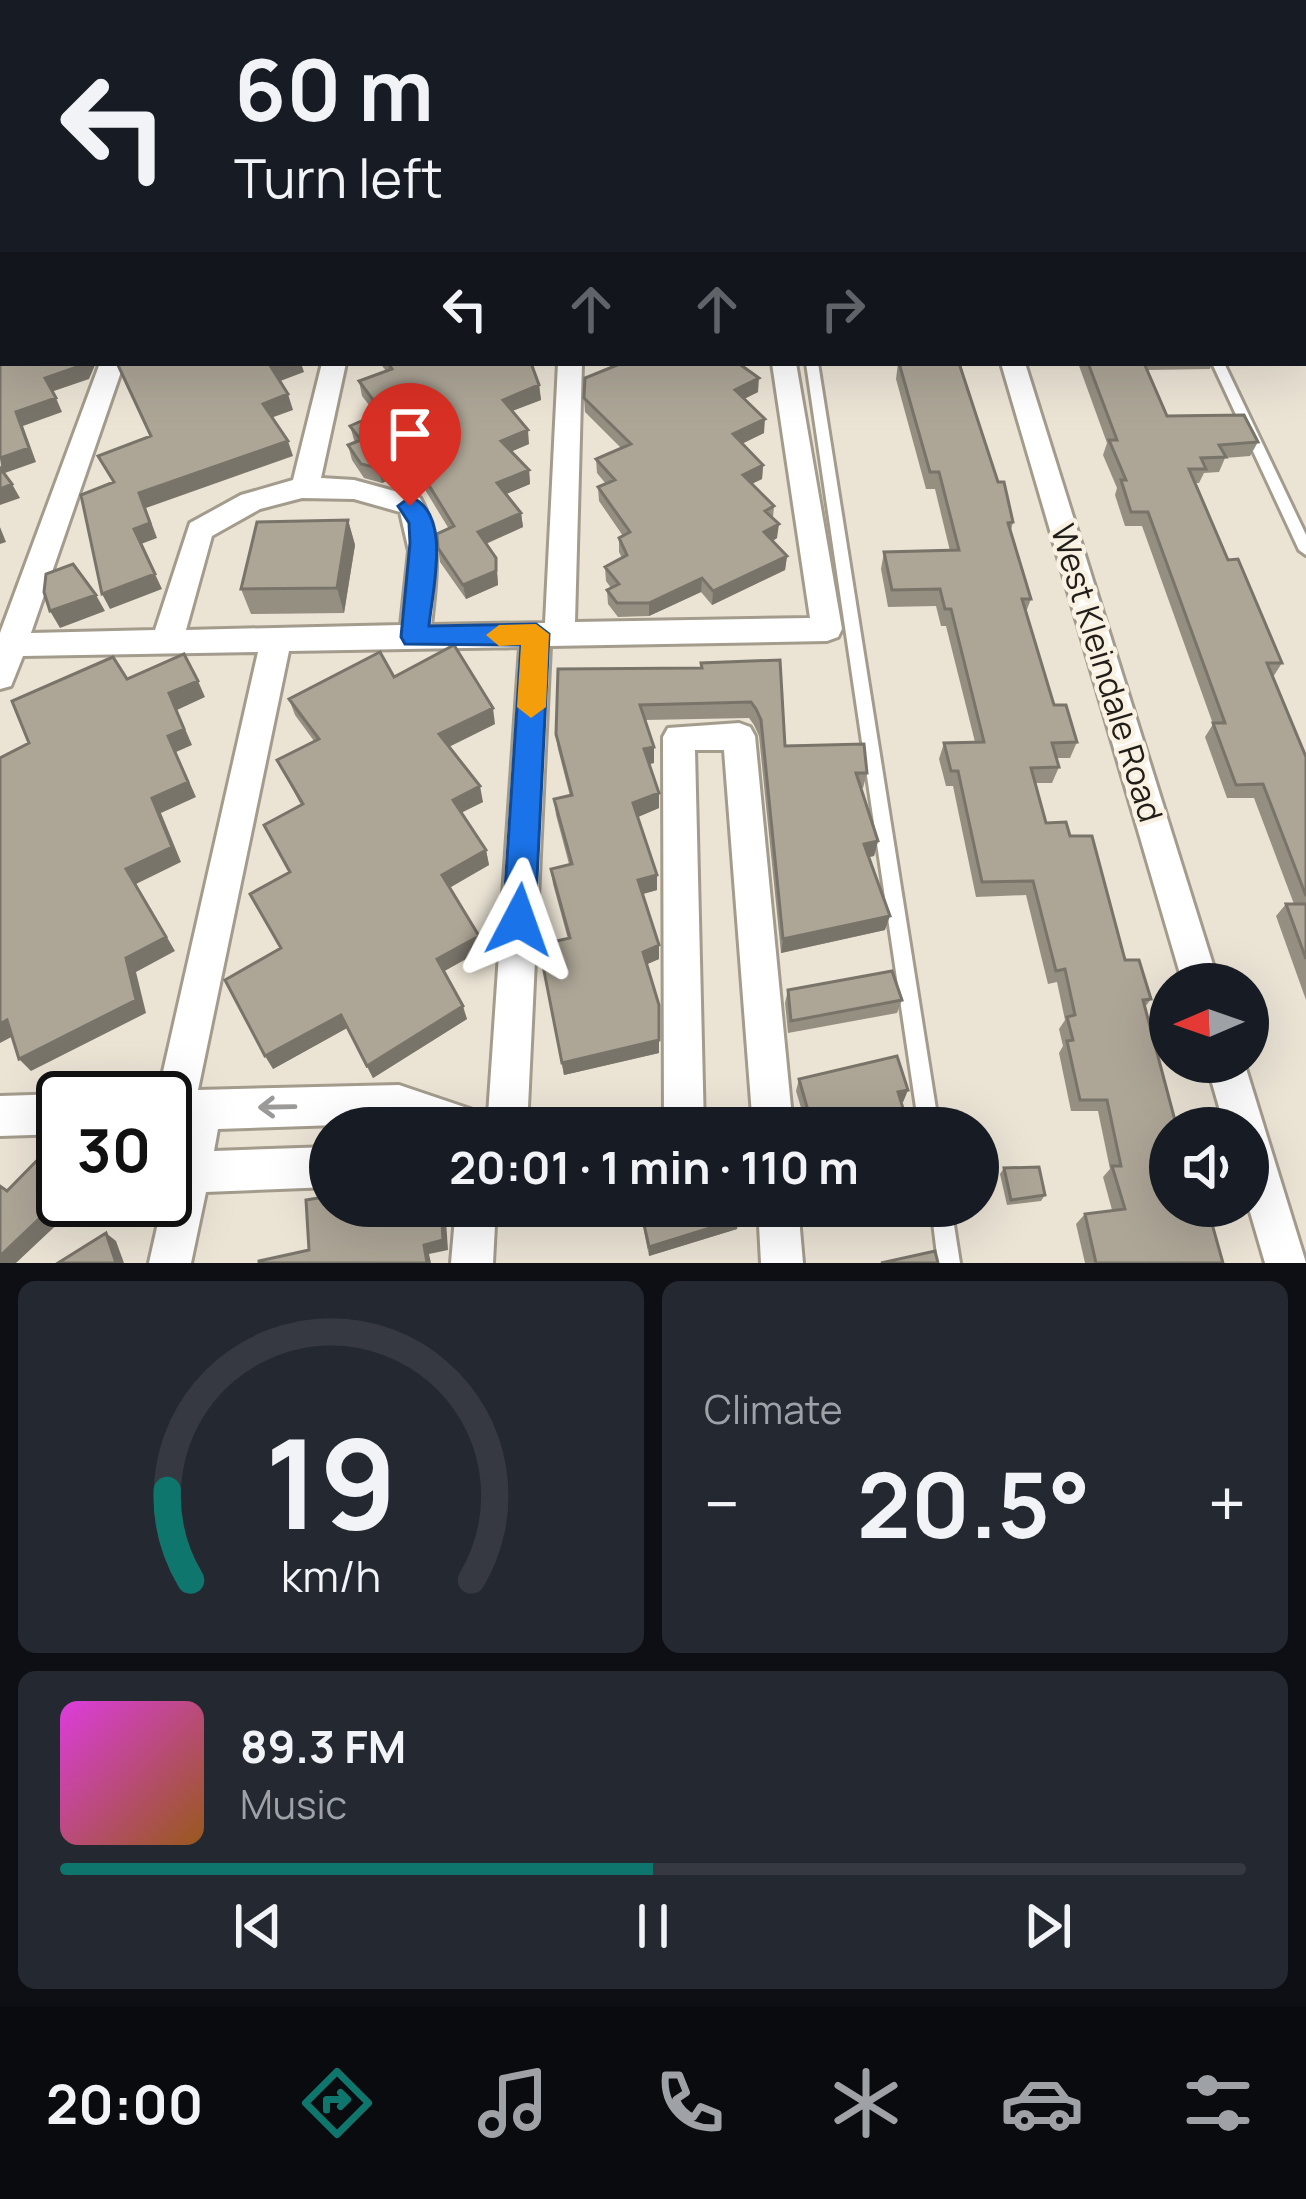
<!DOCTYPE html>
<meta charset="utf-8">
<style>
:root{--surface:#171b24;--page:#242831;--text:#f1f3f6;--muted:#9ea1a6;--line:#363941;--accent:#0f766e}
body{margin:0;font-family:Manrope,sans-serif;background:var(--page);color:var(--text);height:100vh;display:flex;flex-direction:column;font-size:45px;white-space:nowrap}
*{box-sizing:border-box;margin:0}
p{font-size:39px;color:var(--muted)}
.icon{flex:none;width:66px;height:66px;fill:none;stroke:currentColor;stroke-width:2;stroke-linecap:round;stroke-linejoin:round}
.map{position:relative;height:1263px;overflow:hidden}
.drawer{display:flex;flex-direction:column;gap:18px;padding:18px;background:#0d0f14;flex:1}
.drawer>*{flex:none}
.guide{position:absolute;left:0px;top:0px;width:1308px;height:366px;box-shadow:0 12px 48px #0002;background:#171b24;color:var(--text);overflow:hidden}
.needle{width:78px;rotate:268deg}
.fabs{position:absolute;left:1149px;top:963px;display:grid;gap:24px}
.fabs a{display:grid;place-items:center;width:120px;height:120px;border-radius:50%;background:var(--surface);box-shadow:0 12px 48px #0002;font-size:60px}
.speed{position:absolute;left:36px;top:1071px;display:flex;gap:24px;font-size:60px;font-weight:700;text-align:center}
.speed>*{display:grid;place-content:center;width:156px;height:156px;border-radius:50%;background:var(--surface);box-shadow:0 12px 48px #0002;line-height:1}
.speed .limit{border:6px solid #111;border-radius:18px;background:#fff;color:#111}
.pin{position:absolute;display:grid;place-items:center;width:102px;height:102px;color:#fff;margin:-123px -51px;border-radius:50% 50% 50% 0;rotate:-45deg;box-shadow:0 0 12px #0007}
.pin .icon{rotate:45deg}
.me{position:absolute;width:132px;margin:-66px;rotate:4deg;stroke-linejoin:round;filter:drop-shadow(0 0 9px #0008)}
.turn{display:flex;align-items:center;gap:42px;height:252px;padding:0 36px;font-size:54px}
.turn .icon{width:156px;height:156px;stroke-width:2.5}
.turn b{display:block;font-size:84px;line-height:102px}
.lanes{display:flex;align-items:center;height:114px;padding:0 36px;background:#0003;justify-content:center;gap:60px;direction:ltr}
.lanes .off{opacity:.35}
.big{font-size:90px;font-weight:700;line-height:1.1}
.drawer .widget{flex:1;display:flex;flex-direction:column;justify-content:center;gap:18px;min-width:0;padding:0 42px;border-radius:18px;background:var(--page)}
.drawer .dial{align-items:center;gap:0}
.dial svg{height:312px;overflow:visible;fill:none;stroke:var(--line);stroke-width:7;stroke-linecap:round;text-anchor:middle}
.dial text{fill:var(--text);stroke:none}
.song{display:flex;align-items:center;gap:36px}
.cover{width:144px;height:144px;border-radius:18px;background:linear-gradient(135deg,hsl(300 70% 55%),hsl(30 70% 35%))}
.played{height:12px;border-radius:6px;background:linear-gradient(90deg,var(--accent) 50%,var(--line) 50%)}
.keys{display:flex;justify-content:space-around;direction:ltr}
.heat{display:flex;justify-content:space-between;align-items:center;font-size:66px;direction:ltr}
.drawer .tiles{flex:1;display:grid;gap:18px;grid-template-columns:1fr 1fr}
.widget:last-child{grid-column:span 2}
.trip{position:absolute;left:309px;top:1107px;width:690px;height:120px;border-radius:60px;background:var(--surface);box-shadow:0 12px 48px #0002;font-weight:700;line-height:120px;text-align:center}
.tab-bar{display:flex;height:192px;justify-content:space-around;align-items:center;background:#090b0e;color:var(--muted)}
.tab-bar .icon{width:84px;height:84px}
.tab-bar .on{color:var(--accent)}
.tab-bar b{font-size:54px;color:var(--text)}
.map>svg:first-child{display:block}
.green{fill:#f4d082}
.lines{fill:none;stroke-linecap:round;stroke-linejoin:round}
.lane-casing{stroke:#a39c8d;stroke-width:6}
.street-casing{stroke:#a39c8d;stroke-width:6}
.lane{fill:#fff;fill-rule:evenodd}
.street{fill:#fff;fill-rule:evenodd}
.wall{fill:#958f82}
.shaded-wall{fill:#79746a}
.building{fill:#ada697;stroke:#79746a;stroke-width:3}
.oneway{stroke:#9b9a98}
.route{fill:#1a73e8;stroke:#114b97;stroke-width:3}
.slow{fill:#f59e0b}
.labels{text-anchor:middle;stroke-width:9;stroke-linejoin:round;paint-order:stroke}
.street-label{font-size:33px;fill:#211e19;stroke:#f9f1e2}
</style>
<div class="map">
<svg width="1306" height="1263" viewBox="0 0 1306 1263">
<rect width="100%" height="100%" fill="#ebe4d5"/>
<path class="green" d="M407,0h899v227l-1,-224z"/>
<g class="lines">
<g class="lane-casing">
<path id="lane" d="M272,0h8v3h-10z
M1305,235h1v6h-1z
M806,363h12l121,765h-20z
M1212,363h12l82,172v20l-7,-5z
M931,1206h20l9,57h-22z"/>
</g>
<g class="street-casing">
<path id="street" d="M0,282h3v14h-3z
M100,363h24l-93,270 124,-3 35,-107 51,-28 52,-15 29,-117h24l-25,115 33,2 66,18c23,41 16,82 11,127l114,-2 13,-260h24l-7,259 235,-4 -38,-255h24l46,266 -4,8 -11,4 -277,5 -23,482h-114l-14,-5 -181,6 -4,22 116,-4v40l-124,5 -15,71h-42l30,-133 -14,1v-33h-14l7,-4 100,-442 -235,4 -12,30 -11,3v-56zM302,498l52,1 46,13 9,39 -8,74 -215,5 26,-94 48,-27zM520,647l-32,468 -89,-30 -201,5 91,-439z
M1001,363h24l194,621h-36z
M739,723l11,4 5,9 38,392h-40l-29,-378h-29l9,378h-40l-1,-391 5,-9z
M1206,1062h38l62,201h-41l-17,-58v-77h-23z
M63,1094l9,4h-9v36l-63,2v-40z
M456,1206h40l-3,57h-42z
M758,1206h40l5,57h-42z"/>
</g>
<use href="#lane" class="lane"/>
<use href="#street" class="street"/>
</g>
<path class="wall" d="M380,363h151l8,22 2,15 -29,11 17,33 -17,7 17,19 1,14 -24,10 15,19 2,14 -37,17 10,14 2,27 -32,14 -26,-37 -2,-14 11,-19 -36,-59 -31,13 -18,-5 -12,-18 -4,-15 7,-2 -5,-17 26,-12 -14,-18 -3,-15 27,-10z
M608,363h137l-4,2 17,27 -14,7 20,34 -22,11 21,21 -1,14 -10,5 22,22 -1,12 4,20 -4,3 14,15 -2,14 -73,35 -11,-13 -52,24 -31,1 -10,-13 -1,-14 4,-2 -5,-7 -1,-14 17,-9 -3,-6v-14l4,-2 -24,-35 -1,-14 8,-3 -9,-11 -1,-14 25,-11 -36,-36 -1,-14 29,-30z
M898,363l100,119 15,40 -2,8 20,69 -5,13 28,93 23,37 -7,16h-14l3,9 -7,16h-17l11,40 24,13 55,124 26,39 -6,8 25,121 53,135h-138l-9,-39 9,-10 27,-4 -9,-33 7,-8 -12,-58h-27l-12,-58 4,-7 -4,-17 6,-9 -8,-38 -9,2 -22,-89 -50,2 -23,-111h-7l-7,-27 5,-16 31,-1 -29,-116h-5l-5,-20 -48,1 -7,-38 3,-17 66,-1 -15,-62h-9l-30,-110z
M1078,363h134l-2,6 -63,1 20,46 91,26 -8,14 -25,2 -6,14 -15,1 -5,10h-4l33,77 54,103 -9,14 33,80v243l-30,-84 10,-12h8l-40,-106h-27l-22,-61 8,-13 -71,-198h-17l-10,-31 2,-7 -14,-33 4,-12z
M348,520l7,25 -11,68 -93,1 -10,-25z
M780,660l5,86 82,27 -4,15h-2l17,53 -4,15 -6,1 17,73 -104,23 -22,-217 -5,-11 -5,-7 -104,2 9,43 -5,1 10,29v15l-21,9 19,58v15l-14,4 16,51v14l-12,5 12,89 -95,22 -25,-130 29,-6 -15,-55 -2,-15 18,-5 -13,-49 -2,-16 16,-3 -12,-47 -2,-15 145,-66z
M394,677l101,47 -46,23 34,55 -22,10 25,38 3,15 -40,22 33,63 -38,21 23,48 -94,59 -26,-50 -74,41 7,-121 9,-75 -25,-48 37,-20 -24,-45 37,-19 -19,-26 -6,-16z
M788,990l114,10 -5,13 -109,20 -3,-30z
M799,1079l109,11 -5,12h-2l8,26h-102l-11,-37z
M1004,1168l41,27 -4,6 -34,4 -7,-31z
M639,1206h97l1,23 -88,27z
M810,1206h27l-25,5z"/>
<path class="shaded-wall" d="M84,363h12l-7,16 -38,13 -6,-14z
M282,363h19l3,9 -29,11 -4,-16z
M759,378l-1,14 -24,12 1,-14z
M539,385l2,15 -37,14 -1,-14z
M288,394l5,16 -25,9 -5,-15z
M56,398l6,14 -39,14 13,36 -34,12 -2,-16 16,-46z
M765,419l-1,14 -32,15 1,-14z
M528,430l1,14 -26,11 -2,-14z
M288,441l5,15 -147,52 11,30 -16,6 -7,-15 5,-36z
M411,456l2,14 -31,13 -4,-15z
M763,465l-1,14 -20,9 1,-13z
M529,470l1,14 -31,13 -2,-14z
M12,484l8,14 -20,7v-16z
M521,513l2,14 -43,19 -2,-14z
M348,520l7,25 -11,68 -7,-25z
M779,524l-2,14 -14,7 1,-13z
M0,527l6,15 -6,2z
M787,556l-2,14 -73,35 1,-14z
M496,558l2,27 -32,14 -3,-14z
M155,574l7,15 -52,20 -8,-15z
M702,578l-1,14 -52,24v-13z
M96,595l9,16 -45,17 -10,-17z
M198,681l7,16 -28,13 15,35 -16,7 20,45 -35,16 20,49 -45,22 39,67 -39,21 10,41 -115,58 -12,-12 107,-101v-89l26,-71 17,-105z
M493,708l2,16 -53,26 -3,-16z
M654,747v16l-9,2 -1,-16z
M480,786l3,16 -26,13 -4,-15z
M659,793v15l-26,11v-16z
M878,841l-4,15 -14,3 4,-15z
M486,850l3,15 -43,25 -4,-15z
M657,875v15l-18,5 -1,-15z
M890,916l-5,14 -104,23 2,-14z
M479,936l3,14 -41,23 -4,-14z
M659,945v14l-16,7v-14z
M463,1006l4,13 -94,59 -6,-12z
M341,1015l6,13 -74,41 -8,-13z
M7,1020l12,13 -19,10v-19z
M659,1040v13l-95,22 -2,-12z
M908,1090l-5,12 -10,2 5,-12z
M63,1196v4h20l-67,63h-16v-7z
M441,1206h4l3,44 -19,4 2,9h-4l-3,-18z
M739,1219l-2,10 -88,27v-9z
M106,1233l10,8 8,22h-8z"/>
<path class="building" d="M3,137v84l-3,-4v-78z
M3,339v24h81l-1,2 -38,13 11,20 -40,14 13,36 -29,10v-118z
M117,363h165l-11,4 17,27 -25,10 25,37 -149,52 11,30 -16,6 21,45 -53,20 -21,-99 33,-13 -16,-26 53,-20z
M388,363h143l8,22 -36,15 25,30 -27,11 28,29 -32,13 24,30 -43,19 18,26v13l-33,14 -25,-37 -1,-14 17,-8 -43,-70 -33,12 -17,-4 -13,-19 13,-5 -11,-14 32,-14 -23,-31 33,-12z
M622,363h116l21,15 -24,12 30,29 -32,15 30,31 -20,10 31,31 -9,5 14,13 -15,8 23,24 -74,35 -11,-13 -53,25h-32l-10,-13 12,-6 -14,-17 22,-12 -8,-17 11,-6 -32,-45 17,-7 -19,-21 35,-15 -47,-46 1,-20z
M899,363h60l39,119h6l9,40 -5,1 23,76h-9l32,106h12l11,37 -25,1 7,24 -28,1 15,55 20,-1 4,14h22l33,124h14l12,39 -8,1 34,128h-7v78h37l16,57h-127l-11,-49 40,-5 -13,-43h9l-14,-66h-27l-13,-59 6,-1 -6,-23 8,-2 -10,-46 -9,2 -23,-90 -51,1 -24,-111h-7l-7,-28 40,-1 -33,-133h-6l-5,-20 -48,1 -8,-38 75,-2 -20,-78h-9z
M1088,363h56l23,53 77,-1 14,27 -39,3 7,12 -25,1 5,11h-17l39,91 10,-1 44,104h-15l39,94v139l-43,-112 -27,1 -23,-62h12l-77,-211h-17l-10,-32h5l-17,-40h8z
M0,468l12,16 -12,5z
M348,520l-11,68 -96,1 16,-67z
M73,564l23,31 -46,16 -6,-19 2,-18z
M454,645l39,63 -54,26 41,52 -27,14 33,50 -44,25 37,61 -42,23 26,47 -96,60 -26,-51 -76,41 -40,-76 56,-32 -31,-54 40,-22 -26,-47 39,-21 -26,-44 42,-21 -30,-40 91,-47 14,25z
M184,654l14,27 -29,12 15,36 -16,7 20,46 -36,16 20,49 -46,22 40,68 -40,21 10,42 -117,59 -12,-39 -7,4v-266l29,-15 -17,-42 101,-44 14,22z
M780,660l5,86 79,-2 3,29h-11l22,68 -14,3 26,72 -107,23 -22,-219 -5,-11 -5,-7 -111,3 14,42 -10,2 15,44 -26,10 24,72 -19,5 21,65 -16,7 16,53v35l-97,23 -23,-118 31,-7 -19,-69 21,-5 -18,-65 18,-4 -16,-61 2,-65 144,-1 -1,-5z
M1286,904h20v55z
M892,971l10,29 -111,21 -3,-31z
M897,1056l11,34 -10,2 11,36h-96l-14,-49z
M59,1138l4,3v55l-63,60v-70l7,5z
M1039,1167l6,28 -34,5 -7,-32z
M330,1196v10h111l2,34 -19,5 3,18h-168v-2l50,-11 -3,-50z
M640,1206h96l3,13 -90,28z
M106,1233l10,30h-58z
M935,1251l3,12h-57z"/>
<defs><path id="oneway-shaft" d="M-6 0H5M1.5-3L5.5 0L1.5 3" fill="none" stroke-width="1.6" stroke-linecap="round" stroke-linejoin="round" transform="scale(3)"/></defs>
<use class="oneway" href="#oneway-shaft" transform="translate(277 1107) rotate(179)"/>
<path class="route" d="M410,497c43,15 22,94 19,129l107,-2 13,10 -14,286 -5,11 -11,4 -12,-4 -4,-11 18,-275 -116,-1 -4,-7 9,-94 -1,-20 -11,-17z"/>
<path class="slow" d="M536,624l13,10 -3,73 -15,11 -14,-11 4,-62 -22,1 -13,-11 13,-10z"/>
<g class="labels">
<g class="street-label">
<text transform="translate(1107 673) rotate(73)" y="12">West Kleindale Road</text>
</g>
</g>
</svg>
<div class="fabs">
<a><svg class="needle" viewBox="-14 -14 28 28"><path d="M0-13l5 13h-10z" fill="#e53935"/><path d="M0 13l5-13h-10z" fill="#9ea1a6"/></svg></a>
<a><svg class="icon" aria-label="sound" viewBox="0 0 24 24"><path d="M4 9h4l5-4v14l-5-4H4zM17 9q2 3 0 6"/></svg></a>
</div>
<div class="speed"><div class="limit">30</div></div>
<div class="pin" style="left:410px;top:506px;background:#d93025"><svg class="icon" aria-label="arrive" viewBox="0 0 24 24"><path d="M6 21V4h12l-3 4 3 4H6"/></svg></div>
<svg class="me" style="left:519px;top:920px" viewBox="-20 -20 40 40"><path d="M0-17L14 15 0 8-14 15z" fill="#1a73e8" stroke="#fff" stroke-width="4"/></svg>
<div class="trip">20:01 · 1 min · 110 m</div>
<div class="guide">
<div class="turn"><svg class="icon" aria-label="left" viewBox="0 0 24 24"><path d="M17 20v-9H6M10 6l-5 5 5 5"/></svg><div><b>60 m</b>Turn left</div></div>
<div class="lanes"><svg class="icon" aria-label="left" viewBox="0 0 24 24"><path d="M17 20v-9H6M10 6l-5 5 5 5"/></svg><svg class="icon off" aria-label="ahead" viewBox="0 0 24 24"><path d="M12 20V5M6 11l6-6 6 6"/></svg><svg class="icon off" aria-label="ahead" viewBox="0 0 24 24"><path d="M12 20V5M6 11l6-6 6 6"/></svg><svg class="icon off" aria-label="right" viewBox="0 0 24 24"><path d="M7 20v-9h11M14 6l5 5-5 5"/></svg></div>
</div>
</div>
<section class="drawer">
<div class="tiles">
<div class="widget dial"><svg viewBox="0 0 100 80">
<path d="M14 69A42 42 0 1 1 86 69"/>
<path d="M14 69A42 42 0 0 1 8 46" stroke="#0f766e"/>
<text x="50" y="56" font-size="32" font-weight="700">19</text>
<text x="50" y="72" font-size="11">km/h</text>
</svg></div>
<div class="widget"><p>Climate</p>
<div class="heat"><a>−</a><b class="big">20.5°</b><a>+</a></div>
</div>
<div class="widget">
<div class="song"><i class="cover"></i><div><b>89.3 FM</b><p>Music</p></div></div>
<div class="played"></div>
<div class="keys"><svg class="icon" aria-label="previous" viewBox="0 0 24 24"><path d="M18 5L8 12l10 7zM5 5v14"/></svg><svg class="icon" aria-label="pause" viewBox="0 0 24 24"><path d="M8 5v14M16 5v14"/></svg><svg class="icon" aria-label="next" viewBox="0 0 24 24"><path d="M6 5l10 7-10 7zM19 5v14"/></svg></div>
</div>
</div>
</section>
<nav class="tab-bar">
<b>20:00</b>
<svg class="icon on" aria-label="directions" viewBox="0 0 24 24"><path d="M12 3l9 9-9 9-9-9zM9 14v-3h6M13 9l2 2-2 2"/></svg>
<svg class="icon" aria-label="music" viewBox="0 0 24 24"><path d="M9 18V5l10-2v13"/><circle cx="6" cy="18" r="3"/><circle cx="16" cy="16" r="3"/></svg>
<svg class="icon" aria-label="phone" viewBox="0 0 24 24"><path d="M5 4h4l2 5-3 2q2 4 5 5l2-3 5 2v4C11 20 4 13 5 4z"/></svg>
<svg class="icon" aria-label="climate" viewBox="0 0 24 24"><path d="M12 3v18M4 7l16 10M4 17L20 7"/></svg>
<svg class="icon" aria-label="car" viewBox="0 0 24 24"><path d="M5 17H2v-5l4-1 3-4h7l3 4 3 1v5h-3M9 17h6M6 11h13"/><circle cx="7" cy="17" r="2"/><circle cx="17" cy="17" r="2"/></svg>
<svg class="icon" aria-label="filters" viewBox="0 0 24 24"><path d="M4 7h16M4 17h16"/><circle cx="9" cy="7" r="2"/><circle cx="15" cy="17" r="2"/></svg>
</nav>
